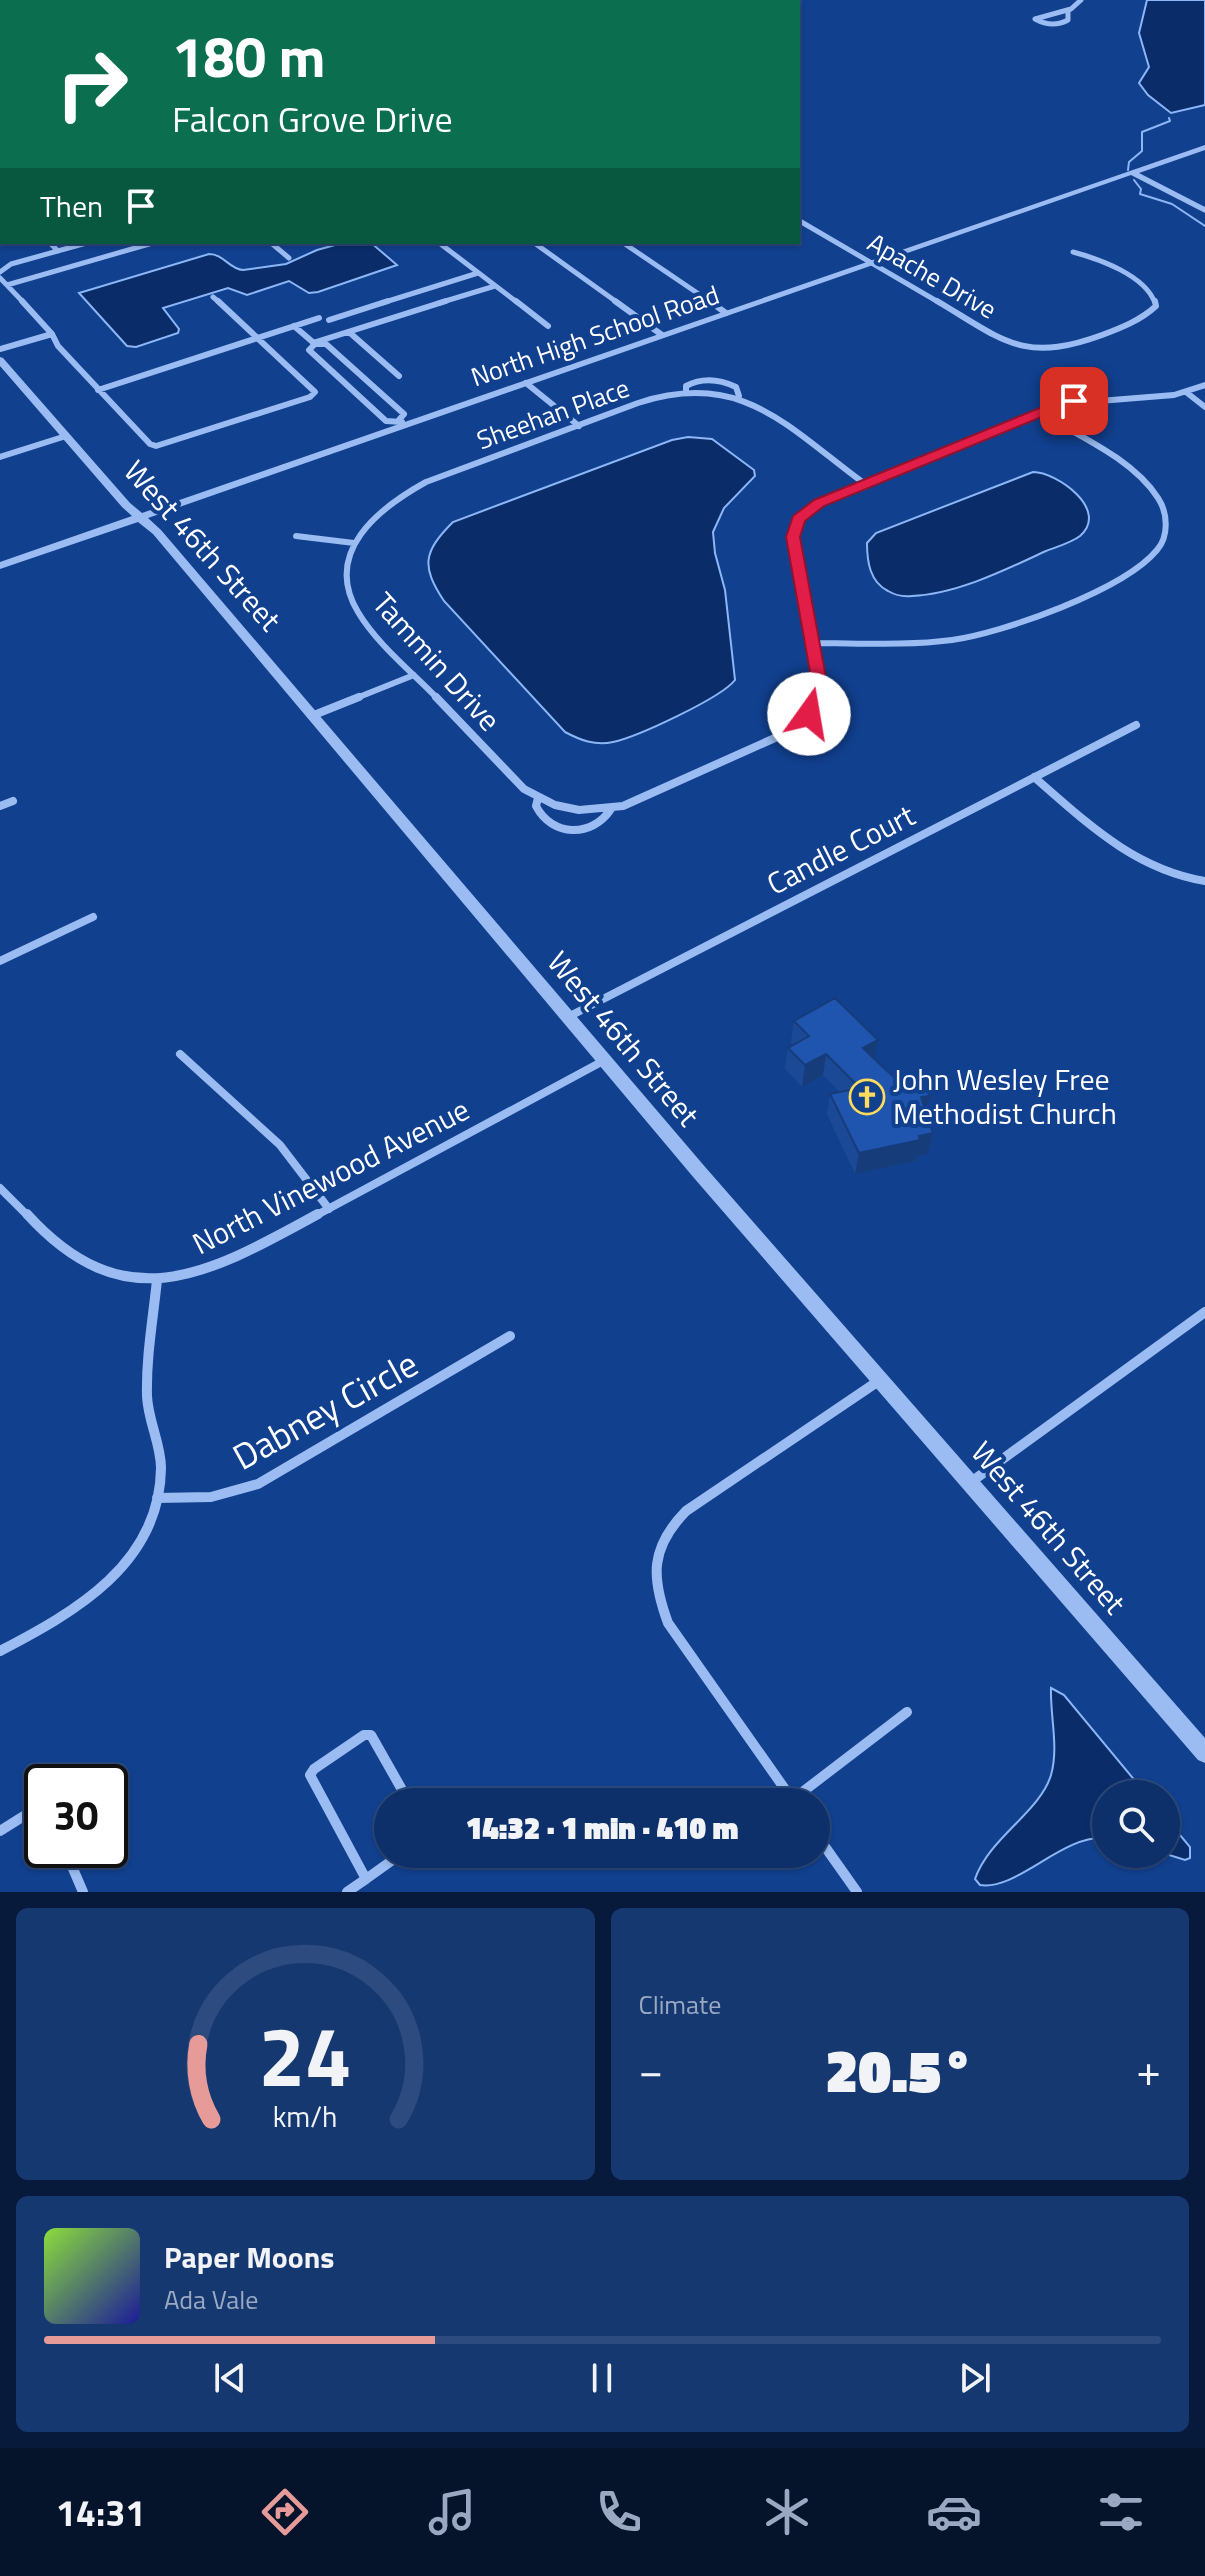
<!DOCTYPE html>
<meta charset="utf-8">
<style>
:root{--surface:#0d306b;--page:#163871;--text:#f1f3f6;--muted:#9aa9c1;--line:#2d4b7e;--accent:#e69b98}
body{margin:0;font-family:"Titillium Web",sans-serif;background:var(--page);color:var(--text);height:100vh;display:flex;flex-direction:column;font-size:30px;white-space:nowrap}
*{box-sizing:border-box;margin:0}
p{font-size:26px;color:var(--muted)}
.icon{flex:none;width:44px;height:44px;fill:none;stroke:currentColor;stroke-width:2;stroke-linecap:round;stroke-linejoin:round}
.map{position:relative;height:1892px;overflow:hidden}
.drawer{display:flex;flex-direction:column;gap:16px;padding:16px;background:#071a3b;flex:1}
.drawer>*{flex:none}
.guide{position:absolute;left:0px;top:0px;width:800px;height:244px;box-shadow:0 2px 6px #0004,0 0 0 2px var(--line);background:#0b6e4f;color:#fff;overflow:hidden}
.buttons{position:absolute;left:1092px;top:1780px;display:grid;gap:16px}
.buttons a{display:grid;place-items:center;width:88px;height:88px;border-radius:50%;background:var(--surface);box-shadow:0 2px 6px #0004,0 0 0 2px var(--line);font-size:40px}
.speed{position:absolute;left:24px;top:1764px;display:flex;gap:16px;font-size:40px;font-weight:700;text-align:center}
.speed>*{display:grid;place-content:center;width:104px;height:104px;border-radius:50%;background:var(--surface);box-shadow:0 2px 6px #0004,0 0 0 2px var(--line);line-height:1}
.speed .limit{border:4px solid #111;border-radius:12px;background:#fff;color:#111}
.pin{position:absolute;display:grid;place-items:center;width:68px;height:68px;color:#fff;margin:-34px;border-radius:16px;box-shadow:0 4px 12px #0006}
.me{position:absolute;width:88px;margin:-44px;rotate:13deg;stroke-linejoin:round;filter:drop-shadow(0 0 6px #0008)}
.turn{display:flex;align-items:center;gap:28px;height:168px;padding:0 40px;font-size:36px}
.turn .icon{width:104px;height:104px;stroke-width:2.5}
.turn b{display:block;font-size:56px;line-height:68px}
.then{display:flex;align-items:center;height:76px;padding:0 40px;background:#0003;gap:16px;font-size:30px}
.big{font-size:60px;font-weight:800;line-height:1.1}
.drawer .tile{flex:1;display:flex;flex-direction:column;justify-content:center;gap:12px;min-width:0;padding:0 28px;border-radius:12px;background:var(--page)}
.drawer .dial{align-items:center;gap:0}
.dial svg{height:208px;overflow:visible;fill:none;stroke:var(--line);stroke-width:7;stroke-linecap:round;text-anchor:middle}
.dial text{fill:var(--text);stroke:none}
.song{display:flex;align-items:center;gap:24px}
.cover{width:96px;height:96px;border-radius:12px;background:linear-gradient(135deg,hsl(90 70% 55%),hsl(240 70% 35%))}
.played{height:8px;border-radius:4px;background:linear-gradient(90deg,var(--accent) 35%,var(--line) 35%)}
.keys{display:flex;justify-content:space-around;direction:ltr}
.heat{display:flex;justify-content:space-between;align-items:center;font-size:44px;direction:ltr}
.drawer .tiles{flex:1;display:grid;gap:16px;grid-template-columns:1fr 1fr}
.tile:last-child{grid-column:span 2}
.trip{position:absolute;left:374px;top:1788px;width:456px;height:80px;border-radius:40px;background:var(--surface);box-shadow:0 2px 6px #0004,0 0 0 2px var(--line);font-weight:800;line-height:80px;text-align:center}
.tab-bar{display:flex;height:128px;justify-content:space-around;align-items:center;background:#05132b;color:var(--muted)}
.tab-bar .icon{width:56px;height:56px}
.tab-bar .active{color:var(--accent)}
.tab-bar b{font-size:36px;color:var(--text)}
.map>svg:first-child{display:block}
.water{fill:#0a2d6a;stroke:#8cb6f6;stroke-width:2}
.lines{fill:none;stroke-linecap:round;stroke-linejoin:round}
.stream{stroke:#8cb6f6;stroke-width:2}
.minor-far3{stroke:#9bbcf2;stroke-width:5}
.minor-far2{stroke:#9bbcf2;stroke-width:6}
.minor-far1{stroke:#9bbcf2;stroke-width:8}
.minor{stroke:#9bbcf2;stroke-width:10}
.tertiary{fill:#9bbcf2;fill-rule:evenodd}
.motorway{fill:#fff;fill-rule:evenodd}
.wall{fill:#1b4996}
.shaded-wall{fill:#163c7a}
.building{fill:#1f55ae;stroke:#163c7a;stroke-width:2}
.route{fill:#e11d48;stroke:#92132f;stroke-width:2}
.labels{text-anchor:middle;stroke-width:8;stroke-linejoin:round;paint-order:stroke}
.far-street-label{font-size:26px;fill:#fff;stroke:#11408f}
.street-label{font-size:30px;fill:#fff;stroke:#11408f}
.poi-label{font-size:30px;fill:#fff;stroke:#11408f;text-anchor:start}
.near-street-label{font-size:36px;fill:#fff;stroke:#11408f}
</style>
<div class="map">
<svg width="1205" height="1892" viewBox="0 0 1205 1892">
<rect width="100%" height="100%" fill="#11408f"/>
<path class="water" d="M1147,0h58v105l-34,8 -23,-18 -9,-12 10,-16 -10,-34z
M346,242h24l27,23 -79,27 -9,1 -20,-12 -42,14 -19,-7 -65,20 16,21 -1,4 -42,14 -9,-1 -48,-53 130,-39c15,0 20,15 34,16l43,-6 31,-14z
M688,437l24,2 42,31 1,6 -31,32 -11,24 2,21 10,37 10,90c-14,18 -98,57 -122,62 -18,4 -33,-2 -48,-10l-121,-131c-23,-35 -21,-49 9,-79l219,-82z
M1033,472c24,0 77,38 47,64 -9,7 -24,11 -34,15 -41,19 -89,43 -134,45 -8,1 -17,-1 -24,-5 -18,-9 -21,-29 -21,-48l9,-10z
M1051,1688l13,7 82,99h-40v44c-43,-4 -89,53 -126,47l-5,-6c14,-41 65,-67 76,-104 8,-28 -1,-59 0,-87z
M1166,1818l24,29v11l-5,2 -19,-6z"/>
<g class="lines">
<path class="stream" d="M1128,170l1,-8 13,-11v-19l28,-11 -1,-3
M1134,180l7,9 -1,5 32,10 33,22"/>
<path class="minor-far3" d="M144,2l9,-2
M1068,11v9c-11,6 -22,5 -33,-1l36,-10 10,-9
M798,220l142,83
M49,242l9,9
M270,242l19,16
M438,242l80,61
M533,242l85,61
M622,242l90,61
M1073,252c26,7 72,23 82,51
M0,272l11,-8 79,-22
M0,278l24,25
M7,285l149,-43
M213,297l7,6
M382,303l96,-30
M439,303l56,-17"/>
<path class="minor-far2" d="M22,301l30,33 6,12 92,98 6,2 154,-49 5,-5 -97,-91
M516,301l32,25
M615,301l47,34
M709,301l17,12
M937,301c66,39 86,63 165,34 19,-7 39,-15 54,-29l-1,-5
M329,320l59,-19
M294,326l21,18h11l78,70 -5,6
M349,332l50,44
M313,343l133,-42
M315,344l-6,6 77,71 16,1
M0,349l52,-15
M526,383l53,43
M98,390l221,-72
M686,391v-5c17,-9 33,-7 50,1l3,9
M1186,392l19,15
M0,457l66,-21
M296,536l58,7
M812,643c47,0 94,3 140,-3 51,-7 172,-50 205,-90 12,-14 11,-37 1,-52 -25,-39 -79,-62 -118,-85
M354,699l60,-24
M438,699c-25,-26 -62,-56 -80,-87 -36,-60 21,-104 68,-130l212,-79c104,-34 149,24 227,81
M817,699l2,-16 -26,-146 4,-15 12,-13 253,-105 112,-9 31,-10"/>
<path class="minor-far1" d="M436,697l88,92 31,16 24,5 44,-4 163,-73 17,-12 14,-24
M314,715l45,-18
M1034,777c53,46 100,92 171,104
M538,798l-2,8c16,31 56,32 75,3
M0,806l13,-5
M0,961l93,-44
M568,1017l568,-292
M180,1054l100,91 49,64
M0,1188l28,28
M315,1216l290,-156"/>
<path class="minor" d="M27,1214c99,109 183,59 291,0
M971,1482l234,-170
M157,1498l54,-1 47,-13 252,-148
M0,1651c75,-39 160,-87 161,-183 0,-24 -13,-47 -14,-72 -1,-39 6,-77 10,-116
M792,1800l115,-88
M794,1802l-126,-179c-17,-46 -18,-75 18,-112l194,-131
M0,1831l27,-17h15
M816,1834l41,58
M65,1850l18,42
M401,1854l-35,25 -56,-104 4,-6 50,-34h7l38,67
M347,1892l19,-13"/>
<path class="tertiary" d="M1205,145v5l-66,23 66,34v6l-74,-38 -983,343 13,12 545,638 499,570v25l-7,-3 -504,-582 -541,-644 -15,-12 -138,47v-7l132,-46 -10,-9 -122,-141v-9l3,1 127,145 12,10z"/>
<path class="motorway" d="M676,0h19l-20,2z
M732,0h19l-20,2z
M0,175h2v8h-2z"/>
</g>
<path class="wall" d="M794,1021l84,19 -4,19 21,19 35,18 -4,17 7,20 -5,21 -12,3 -1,4 -60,13 -28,-60 3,-20 9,-2 -16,-17 -21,12 -17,-18 3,-21 5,-3 -2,-3z"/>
<path class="shaded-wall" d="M878,1040l-4,21 -11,-13z
M826,1054l-3,21 -21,12 3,-22z
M930,1096l-5,21 -4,-20z
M933,1133l-5,21 -12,3 -1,4 -60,13 4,-21z"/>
<path class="building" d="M835,998l43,42 -15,8 23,22 9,8 25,-5 10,23 -9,1 12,36 -14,3 1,4 -61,13 -29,-59 30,-6 -34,-34 -21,11 -17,-17 21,-12 -15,-15z"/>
<path class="route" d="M1074,397l7,4 -2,3 -18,5 -237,97 -19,15 -5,16 27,146 -2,17 -10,18h-11l-3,-4 8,-14 3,-17 -26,-146 7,-21 21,-16 238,-97z"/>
<defs>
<g id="church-ring" transform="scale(1.8)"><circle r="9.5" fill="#11408f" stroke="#ffdb5c" stroke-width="1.5"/><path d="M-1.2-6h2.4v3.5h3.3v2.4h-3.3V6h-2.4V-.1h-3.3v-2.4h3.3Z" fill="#ffdb5c"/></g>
</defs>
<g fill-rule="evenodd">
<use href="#church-ring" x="867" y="1097"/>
</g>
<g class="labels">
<g class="far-street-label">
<text transform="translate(932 276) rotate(30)" y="9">Apache Drive</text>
<text transform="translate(595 336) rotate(-19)" y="9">North High School Road</text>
<text transform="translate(553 414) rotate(-20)" y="9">Sheehan Place</text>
</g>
<g class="street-label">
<text transform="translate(202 546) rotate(48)" y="10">West 46th Street</text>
<text transform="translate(436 662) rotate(48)" y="10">Tammin Drive</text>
<text transform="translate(841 850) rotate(-27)" y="10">Candle Court</text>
<text transform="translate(623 1039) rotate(50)" y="10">West 46th Street</text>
<text transform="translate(331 1177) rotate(-27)" y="10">North Vinewood Avenue</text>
<text transform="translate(1048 1528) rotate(49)" y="10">West 46th Street</text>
</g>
<g class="poi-label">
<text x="893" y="1090">John Wesley Free<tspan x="893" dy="34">Methodist Church</tspan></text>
</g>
<g class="near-street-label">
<text transform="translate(325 1410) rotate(-29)" y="13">Dabney Circle</text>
</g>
</g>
</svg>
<div class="buttons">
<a><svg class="icon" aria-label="search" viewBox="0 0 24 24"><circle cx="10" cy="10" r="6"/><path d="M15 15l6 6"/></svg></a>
</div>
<div class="speed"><div class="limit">30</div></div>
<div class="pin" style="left:1074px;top:401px;background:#d93025"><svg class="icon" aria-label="arrive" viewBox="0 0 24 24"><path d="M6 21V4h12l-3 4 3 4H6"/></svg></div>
<svg class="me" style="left:809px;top:714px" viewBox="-20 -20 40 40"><circle r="19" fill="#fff"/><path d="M0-13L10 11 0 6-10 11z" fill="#e11d48"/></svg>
<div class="trip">14:32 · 1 min · 410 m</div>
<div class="guide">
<div class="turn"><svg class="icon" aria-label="right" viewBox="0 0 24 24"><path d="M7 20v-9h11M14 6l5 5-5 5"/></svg><div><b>180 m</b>Falcon Grove Drive</div></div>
<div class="then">Then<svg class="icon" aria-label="arrive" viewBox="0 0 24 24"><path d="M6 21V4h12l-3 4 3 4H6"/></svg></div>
</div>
</div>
<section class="drawer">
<div class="tiles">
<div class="tile dial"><svg viewBox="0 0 100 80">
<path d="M14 69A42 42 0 1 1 86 69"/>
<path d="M14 69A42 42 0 0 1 9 40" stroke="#e69b98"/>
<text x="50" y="56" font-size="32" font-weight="700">24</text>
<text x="50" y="72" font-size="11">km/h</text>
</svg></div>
<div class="tile"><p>Climate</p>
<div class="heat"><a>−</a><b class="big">20.5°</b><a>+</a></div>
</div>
<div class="tile">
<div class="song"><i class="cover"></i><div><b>Paper Moons</b><p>Ada Vale</p></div></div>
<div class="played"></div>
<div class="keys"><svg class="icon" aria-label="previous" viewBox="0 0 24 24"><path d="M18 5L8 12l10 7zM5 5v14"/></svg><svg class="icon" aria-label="pause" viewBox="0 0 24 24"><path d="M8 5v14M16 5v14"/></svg><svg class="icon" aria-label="next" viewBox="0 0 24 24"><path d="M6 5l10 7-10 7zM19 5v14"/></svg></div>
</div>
</div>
</section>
<nav class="tab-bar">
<b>14:31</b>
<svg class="icon active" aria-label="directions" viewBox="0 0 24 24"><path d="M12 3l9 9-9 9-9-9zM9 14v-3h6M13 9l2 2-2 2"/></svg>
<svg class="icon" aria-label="music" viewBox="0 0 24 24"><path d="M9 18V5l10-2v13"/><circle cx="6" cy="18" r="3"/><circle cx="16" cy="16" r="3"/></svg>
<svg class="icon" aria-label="phone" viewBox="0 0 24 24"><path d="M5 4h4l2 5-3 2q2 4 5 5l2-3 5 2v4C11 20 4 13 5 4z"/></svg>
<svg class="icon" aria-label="climate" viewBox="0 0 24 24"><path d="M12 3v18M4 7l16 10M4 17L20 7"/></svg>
<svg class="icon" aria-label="car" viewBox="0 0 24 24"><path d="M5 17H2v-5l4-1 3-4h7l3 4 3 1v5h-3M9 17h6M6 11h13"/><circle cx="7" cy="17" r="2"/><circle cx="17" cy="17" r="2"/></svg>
<svg class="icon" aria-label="filters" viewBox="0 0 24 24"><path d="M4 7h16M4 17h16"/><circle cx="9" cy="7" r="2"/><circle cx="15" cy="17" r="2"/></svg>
</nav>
